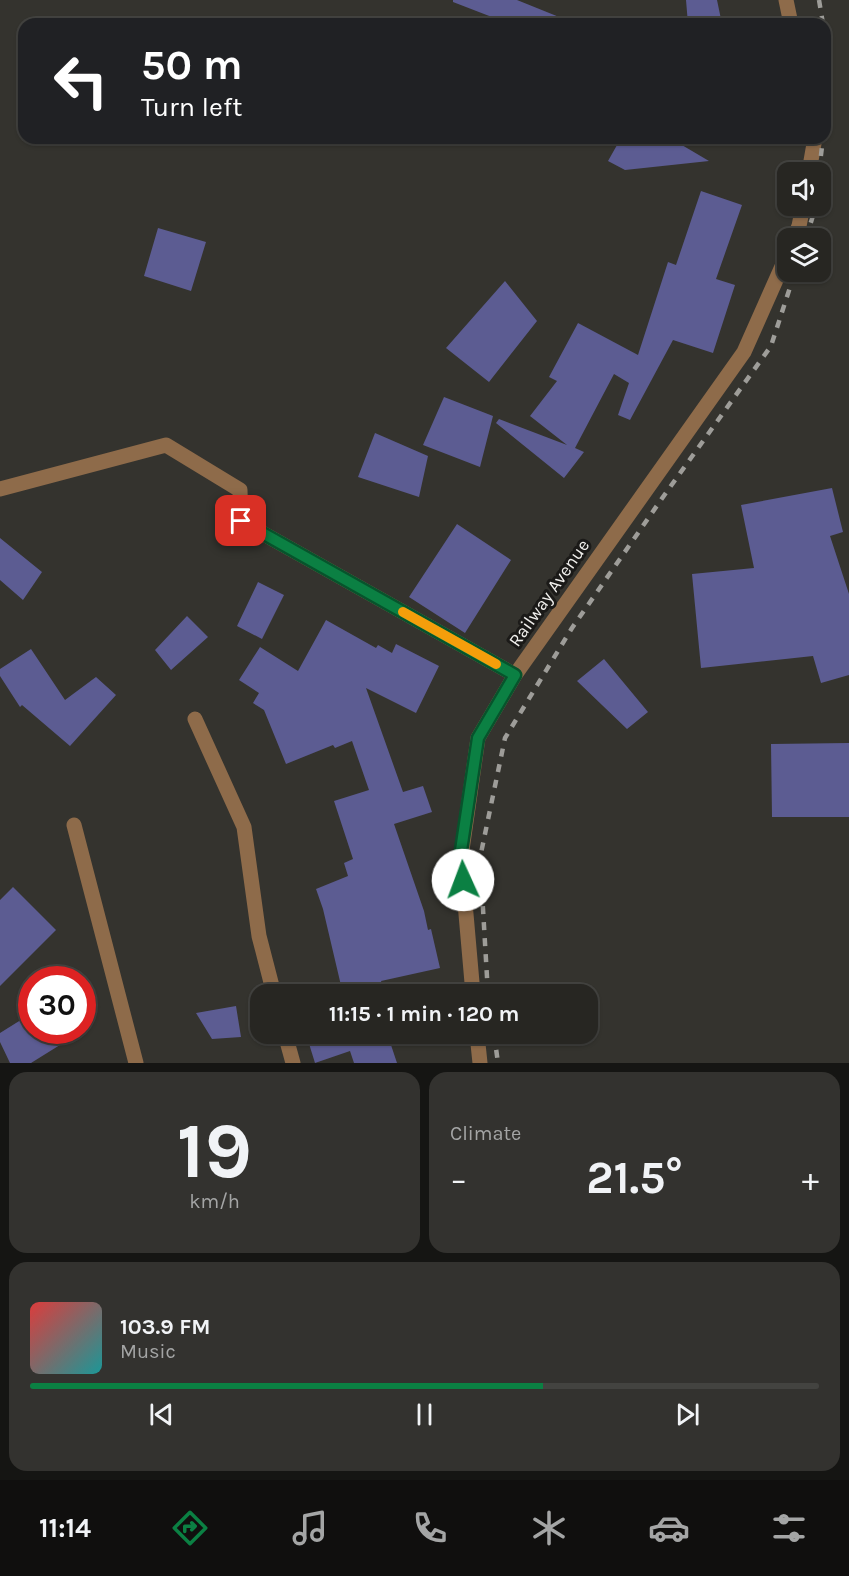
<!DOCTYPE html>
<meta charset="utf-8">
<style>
:root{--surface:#272622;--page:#33322f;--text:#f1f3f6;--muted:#a4a5a5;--line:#434340;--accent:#0b8043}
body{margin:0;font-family:Karla,sans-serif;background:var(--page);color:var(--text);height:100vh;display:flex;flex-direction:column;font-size:22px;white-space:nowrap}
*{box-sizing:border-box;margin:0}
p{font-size:20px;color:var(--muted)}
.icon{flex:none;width:33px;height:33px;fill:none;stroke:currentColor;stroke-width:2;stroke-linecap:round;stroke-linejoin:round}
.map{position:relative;height:1063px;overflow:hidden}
.drawer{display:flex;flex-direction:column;gap:9px;padding:9px;background:#151513;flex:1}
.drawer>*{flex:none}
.guide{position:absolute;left:18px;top:18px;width:813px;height:126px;border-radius:18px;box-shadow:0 2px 4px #0004,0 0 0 2px var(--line);background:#202124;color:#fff;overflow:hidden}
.buttons{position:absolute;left:777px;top:162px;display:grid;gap:12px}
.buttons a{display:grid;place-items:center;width:54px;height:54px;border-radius:12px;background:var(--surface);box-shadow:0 2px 4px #0004,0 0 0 2px var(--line);font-size:30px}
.speed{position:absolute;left:18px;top:966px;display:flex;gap:12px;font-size:30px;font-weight:700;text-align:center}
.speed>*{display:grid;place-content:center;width:78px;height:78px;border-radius:50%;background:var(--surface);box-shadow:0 2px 4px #0004,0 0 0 2px var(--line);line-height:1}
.speed .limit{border:9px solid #d22;background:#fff;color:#111}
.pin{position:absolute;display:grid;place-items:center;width:51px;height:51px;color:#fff;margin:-26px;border-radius:12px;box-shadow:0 3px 9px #0006}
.me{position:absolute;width:66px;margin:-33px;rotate:358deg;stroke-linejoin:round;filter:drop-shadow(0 0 4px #0008)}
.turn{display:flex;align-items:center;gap:21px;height:126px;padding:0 24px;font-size:27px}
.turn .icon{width:78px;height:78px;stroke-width:2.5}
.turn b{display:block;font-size:42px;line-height:51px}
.big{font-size:45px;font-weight:700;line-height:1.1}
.drawer .tile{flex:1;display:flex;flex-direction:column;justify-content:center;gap:9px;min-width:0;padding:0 21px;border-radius:18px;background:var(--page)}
.drawer .dial{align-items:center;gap:0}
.dial b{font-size:78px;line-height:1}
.song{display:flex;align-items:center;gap:18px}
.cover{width:72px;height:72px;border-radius:9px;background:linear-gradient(135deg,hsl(0 70% 55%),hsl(180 70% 35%))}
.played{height:6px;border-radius:3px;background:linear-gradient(90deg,var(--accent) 65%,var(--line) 65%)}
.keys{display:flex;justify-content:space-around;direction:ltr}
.heat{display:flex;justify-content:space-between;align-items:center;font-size:33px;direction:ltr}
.drawer .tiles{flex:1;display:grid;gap:9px;grid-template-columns:1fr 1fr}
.tile:last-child{grid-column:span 2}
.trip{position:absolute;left:250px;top:984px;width:348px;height:60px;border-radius:18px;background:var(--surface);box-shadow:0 2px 4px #0004,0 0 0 2px var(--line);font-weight:700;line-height:60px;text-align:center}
.tabs{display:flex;height:96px;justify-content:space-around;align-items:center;background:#100f0e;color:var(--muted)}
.tabs .icon{width:42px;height:42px}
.tabs .selected{color:var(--accent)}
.tabs b{font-size:27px;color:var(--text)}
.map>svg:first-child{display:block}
.building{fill:#5c5c92}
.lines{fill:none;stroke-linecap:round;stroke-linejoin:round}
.minor{stroke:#8e6b4a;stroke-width:15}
.rail{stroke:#9e9d99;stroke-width:4.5;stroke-dasharray:8 8;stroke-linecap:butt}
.route-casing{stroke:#07532c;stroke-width:15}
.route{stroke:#0b8043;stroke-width:10}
.slow{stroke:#f59e0b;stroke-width:10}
.labels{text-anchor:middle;stroke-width:6;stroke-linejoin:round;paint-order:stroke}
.street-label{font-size:18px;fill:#f2f1ee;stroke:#1b1a18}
</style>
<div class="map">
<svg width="849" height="1063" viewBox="0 0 849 1063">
<rect width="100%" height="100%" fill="#34332e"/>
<path class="building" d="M453,0h64l57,23v1h-64l-57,-22z
M686,0h31l5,24h-34z
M621,138h49l39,23 -84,9 -17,-9z
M701,191l41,14 -26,74 19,6 -22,68 -40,-13 -43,80 -12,-5 11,-32 -15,-9 -39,74 9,4 -20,26 -68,-55 3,-4 68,26 -37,-29 27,-35 -8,-4 29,-54 60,32 30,-93 8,3z
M158,228l48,14 -15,49 -47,-15z
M505,281l32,40 -48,61 -43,-34z
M444,397l49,19 -13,51 -57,-22z
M375,433l53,23 -9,41 -61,-20z
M832,488l11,44 -13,4 19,58v81l-28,8 -8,-27 -112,12 -9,-94 62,-6 -13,-63z
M457,524l54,36 -46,73 -56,-36z
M0,538l42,34 -19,28 -23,-20z
M258,582l26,13 -22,44 -25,-13z
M187,616l21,21 -37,33 -16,-20z
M326,620l50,28 2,-3 14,8 4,-9 43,22 -23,47 -50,-25 37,104 20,-6 9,26 -38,12 30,87 4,19 3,-1 9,39 -59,13 4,13h-42l-20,-85 -7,-20 32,-13 -4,-13 9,-4 -19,-58 35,-11 -17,-49 -17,7 -2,-3 -47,19 -22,-54 -11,-7 6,-10 -20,-13 21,-33 38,24z
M31,649l34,51 31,-23 20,18 -46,51 -48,-41 -2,2 -20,-31v-7z
M604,659l44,53 -21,17 -50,-48z
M849,743v74h-77l-1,-73z
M13,887l43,43 -56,56v-86z
M236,1006l5,31 -29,2 -16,-26z
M32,1013v17h52l-53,33h-21l-10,-21v-9z
M306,1034h92v2l-9,3 8,24h-43l-4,-12 -35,12z"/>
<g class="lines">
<path class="minor" d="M786,0l5,24
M809,172l6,-34
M794,238l5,-12 4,-20
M0,489l166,-44 74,45 1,31 274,154
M195,719l49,108 15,109 15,58
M74,825l62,238
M473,994l-12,-137 17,-119 37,-63 229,-323 44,-99
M285,1034l8,29
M477,1034l3,29"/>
<path class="rail" d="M819,0l4,24
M825,38l4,29 -4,45
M819,172l4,-34
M806,238l10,-32
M488,994l-8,-136 25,-120 67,-110 91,-131 108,-151 24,-74
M494,1034l4,29"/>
</g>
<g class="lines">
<g class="route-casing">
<path id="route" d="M241,521l274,154 -37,63 -18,119 3,23"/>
</g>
<use href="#route" class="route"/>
<path class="slow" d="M403,612l93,52"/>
</g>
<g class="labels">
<g class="street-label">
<text transform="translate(549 593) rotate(-55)" y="6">Railway Avenue</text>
</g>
</g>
</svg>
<div class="buttons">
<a><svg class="icon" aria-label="sound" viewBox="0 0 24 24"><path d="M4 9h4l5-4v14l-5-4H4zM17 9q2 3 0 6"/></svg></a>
<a><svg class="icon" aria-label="layers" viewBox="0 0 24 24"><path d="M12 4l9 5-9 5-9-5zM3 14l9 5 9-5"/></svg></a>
</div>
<div class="speed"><div class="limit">30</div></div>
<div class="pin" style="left:241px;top:521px;background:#d93025"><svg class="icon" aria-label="arrive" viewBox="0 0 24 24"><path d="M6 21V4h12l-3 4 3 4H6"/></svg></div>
<svg class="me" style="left:463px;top:880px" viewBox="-20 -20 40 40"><circle r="19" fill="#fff"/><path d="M0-13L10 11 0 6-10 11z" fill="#0b8043"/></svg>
<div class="trip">11:15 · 1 min · 120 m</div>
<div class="guide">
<div class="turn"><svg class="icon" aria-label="left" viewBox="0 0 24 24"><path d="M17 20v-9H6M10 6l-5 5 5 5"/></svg><div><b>50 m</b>Turn left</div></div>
</div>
</div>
<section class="drawer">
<div class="tiles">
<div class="tile dial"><b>19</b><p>km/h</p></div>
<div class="tile"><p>Climate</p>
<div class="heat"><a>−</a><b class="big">21.5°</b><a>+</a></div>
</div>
<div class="tile">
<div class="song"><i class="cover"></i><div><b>103.9 FM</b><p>Music</p></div></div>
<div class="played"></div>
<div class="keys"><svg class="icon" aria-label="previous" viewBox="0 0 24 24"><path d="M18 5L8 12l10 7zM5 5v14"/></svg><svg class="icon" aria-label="pause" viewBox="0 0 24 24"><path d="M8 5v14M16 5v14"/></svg><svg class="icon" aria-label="next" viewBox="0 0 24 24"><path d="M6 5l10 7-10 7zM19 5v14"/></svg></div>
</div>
</div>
</section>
<nav class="tabs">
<b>11:14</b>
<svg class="icon selected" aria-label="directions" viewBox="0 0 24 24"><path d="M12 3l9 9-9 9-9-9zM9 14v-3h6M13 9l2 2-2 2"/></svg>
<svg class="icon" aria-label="music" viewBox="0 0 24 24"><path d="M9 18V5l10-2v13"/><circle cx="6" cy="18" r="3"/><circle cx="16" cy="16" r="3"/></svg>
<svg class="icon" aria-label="phone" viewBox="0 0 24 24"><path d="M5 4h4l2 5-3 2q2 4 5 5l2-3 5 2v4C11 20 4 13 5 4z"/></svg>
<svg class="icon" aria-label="climate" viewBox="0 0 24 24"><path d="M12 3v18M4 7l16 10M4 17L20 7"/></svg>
<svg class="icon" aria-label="car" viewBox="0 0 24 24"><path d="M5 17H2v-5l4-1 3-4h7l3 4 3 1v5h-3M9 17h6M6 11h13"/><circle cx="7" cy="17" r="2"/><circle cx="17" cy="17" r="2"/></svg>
<svg class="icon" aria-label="filters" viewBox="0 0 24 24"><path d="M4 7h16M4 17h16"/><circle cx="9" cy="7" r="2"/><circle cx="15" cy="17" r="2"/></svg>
</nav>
